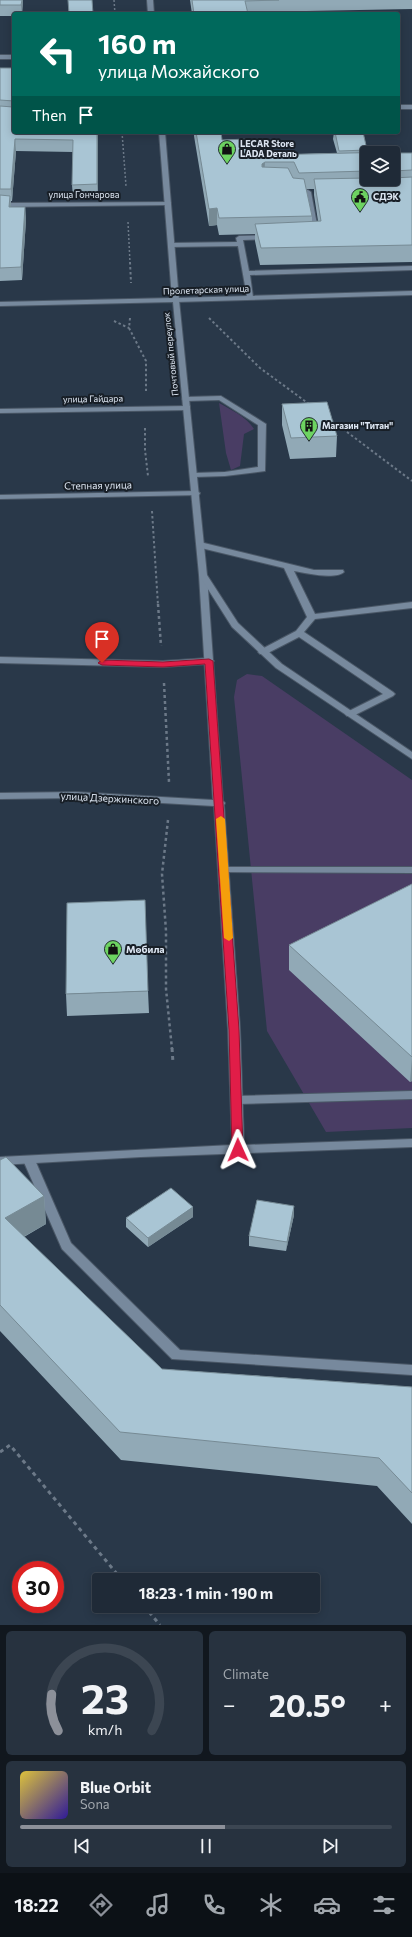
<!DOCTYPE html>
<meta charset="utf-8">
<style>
:root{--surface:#1f2a37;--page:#27323f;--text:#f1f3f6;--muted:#a1a7ad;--line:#3c4652;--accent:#8c9099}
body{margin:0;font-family:Commissioner,sans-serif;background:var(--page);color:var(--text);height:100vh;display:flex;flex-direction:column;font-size:15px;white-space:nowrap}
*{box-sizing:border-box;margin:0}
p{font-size:13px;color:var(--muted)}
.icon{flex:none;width:22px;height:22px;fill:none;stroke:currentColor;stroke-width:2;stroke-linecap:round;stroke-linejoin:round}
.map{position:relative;height:1625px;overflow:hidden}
.drawer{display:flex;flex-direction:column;gap:6px;padding:6px;background:#11171e;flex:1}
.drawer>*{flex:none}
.guide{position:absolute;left:12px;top:12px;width:388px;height:122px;border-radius:4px;box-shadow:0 2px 10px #0003,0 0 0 1px var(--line);background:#00695c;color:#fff;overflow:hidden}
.buttons{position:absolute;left:360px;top:146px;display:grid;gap:8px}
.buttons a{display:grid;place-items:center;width:40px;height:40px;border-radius:4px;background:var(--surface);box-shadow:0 2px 10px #0003,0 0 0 1px var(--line);font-size:20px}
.speed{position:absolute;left:12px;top:1561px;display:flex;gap:8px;font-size:20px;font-weight:700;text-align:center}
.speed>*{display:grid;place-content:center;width:52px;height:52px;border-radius:50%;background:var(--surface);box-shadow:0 2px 10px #0003,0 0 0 1px var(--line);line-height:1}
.speed .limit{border:6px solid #d22;background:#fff;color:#111}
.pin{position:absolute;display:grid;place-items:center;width:34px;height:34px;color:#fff;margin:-41px -17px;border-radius:50% 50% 50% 0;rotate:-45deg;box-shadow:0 0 4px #0007}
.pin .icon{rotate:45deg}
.me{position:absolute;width:44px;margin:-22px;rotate:359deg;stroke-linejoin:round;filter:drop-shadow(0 0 3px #0008)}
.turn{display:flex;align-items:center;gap:14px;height:84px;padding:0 20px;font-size:18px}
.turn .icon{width:52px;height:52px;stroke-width:2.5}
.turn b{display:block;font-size:28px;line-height:34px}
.then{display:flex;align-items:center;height:38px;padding:0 20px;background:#0003;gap:8px;font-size:15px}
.big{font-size:30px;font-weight:700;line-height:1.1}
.drawer .tile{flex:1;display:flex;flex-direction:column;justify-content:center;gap:6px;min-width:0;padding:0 14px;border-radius:6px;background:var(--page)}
.drawer .dial{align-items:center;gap:0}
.dial svg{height:104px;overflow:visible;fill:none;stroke:var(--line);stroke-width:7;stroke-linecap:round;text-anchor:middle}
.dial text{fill:var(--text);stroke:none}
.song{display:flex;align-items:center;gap:12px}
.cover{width:48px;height:48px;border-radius:6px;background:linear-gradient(135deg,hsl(50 70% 55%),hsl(250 70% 35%))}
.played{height:4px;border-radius:2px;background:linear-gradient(90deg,var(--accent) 55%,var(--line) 55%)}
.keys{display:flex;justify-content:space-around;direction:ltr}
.heat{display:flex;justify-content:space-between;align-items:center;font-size:22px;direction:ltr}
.drawer .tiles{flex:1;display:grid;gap:6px;grid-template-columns:1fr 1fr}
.tile:last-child{grid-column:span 2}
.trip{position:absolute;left:92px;top:1573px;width:228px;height:40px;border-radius:4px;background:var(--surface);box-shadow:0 2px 10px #0003,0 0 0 1px var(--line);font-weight:700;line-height:40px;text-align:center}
.tab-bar{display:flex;height:64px;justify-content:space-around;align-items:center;background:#0c1116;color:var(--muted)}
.tab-bar .icon{width:28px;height:28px}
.tab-bar .on{color:var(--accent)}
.tab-bar b{font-size:18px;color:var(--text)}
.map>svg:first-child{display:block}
.green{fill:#493d64}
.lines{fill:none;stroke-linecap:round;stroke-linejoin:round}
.service-casing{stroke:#4a5766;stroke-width:2}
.minor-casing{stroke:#4a5766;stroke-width:2}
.secondary-casing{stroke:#4a5766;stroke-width:2}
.path-far3{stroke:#6c7988;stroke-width:1.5;stroke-dasharray:2 2;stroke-linecap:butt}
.path-far2{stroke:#6c7988;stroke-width:2;stroke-dasharray:2.5 2.5;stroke-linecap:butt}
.path-far1{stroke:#6c7988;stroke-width:2.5;stroke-dasharray:3 3;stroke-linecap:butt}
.path{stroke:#6c7988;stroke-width:3;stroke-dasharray:4 4;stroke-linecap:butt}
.service{fill:#77899d;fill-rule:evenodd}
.minor{fill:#77899d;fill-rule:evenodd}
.secondary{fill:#77899d;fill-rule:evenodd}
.wall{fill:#91a9b6;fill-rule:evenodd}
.shaded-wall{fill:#768a94}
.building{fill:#a9c5d4;stroke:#768a94}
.route{fill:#e11d48;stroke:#92132f}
.slow{fill:#f59e0b}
.labels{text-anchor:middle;stroke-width:4;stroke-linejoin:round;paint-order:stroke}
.far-poi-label{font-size:9px;font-weight:bold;fill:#dde6f2;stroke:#181f27;text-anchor:start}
.far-street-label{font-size:9px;fill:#dde6f2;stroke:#181f27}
.street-label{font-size:10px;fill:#dde6f2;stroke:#181f27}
.poi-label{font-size:10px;font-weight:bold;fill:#dde6f2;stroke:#181f27;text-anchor:start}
</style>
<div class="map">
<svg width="412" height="1625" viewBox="0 0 412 1625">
<rect width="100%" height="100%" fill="#293849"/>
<path class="green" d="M219,403c12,7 27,13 35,26l-10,5 -4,32 -9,4 -5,-17z
M247,674l15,2 150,104v348l-86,4 -59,-101 -33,-334 3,-17z"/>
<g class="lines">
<g class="service-casing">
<path id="service" d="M295,189l13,1 3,2 8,43 -5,-1 -9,-40 -12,-2 -1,-1z
M239,236l30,-1 3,2 -3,2 -26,1 6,31 163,-5v4l-162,5 3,22 -3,2 -3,-2 -9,-51 -67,1 -3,-2 3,-2 66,-1 -1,-4z
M221,396l45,28 -1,47 -40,5 -31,1 -4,-2 4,-2 31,-1 33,-5v-42l-39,-25 -33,1 -4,-2 4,-2z
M187,406h3v4l-190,3v-4z
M200,542l114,28h29l1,2c-9,8 -39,1 -50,-1l21,43 97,-12v6l-97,11 -11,13 89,60 2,2 -2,2 -40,20h-6l-2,-2 2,-2 36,-18 -84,-57 -33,17h-6l-2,-2 2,-2 36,-19 11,-14 -23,-49 -87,-21v-4z
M0,657l163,4 46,-3 5,3 -5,3 -46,3 -163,-4z
M224,867h188v6l-192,-1 -1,-2z
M412,1091v8l-175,5 -4,-1 -2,-3 2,-3 4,-1z
M29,1156l4,1 2,3 36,83 109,107 232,15v10l-240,-16 -110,-110 -39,-89 2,-3z"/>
</g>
<g class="minor-casing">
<path id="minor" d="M0,55h14v4h-14z
M398,105h14v4h-14z
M170,202l1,1 -3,2 -168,2v-4z
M412,291v4l-236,7 -3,-2 3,-2z
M196,491l4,2 -1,2 -199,4v-4z
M203,572l4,3 16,226 2,2 -1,2 16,224 4,116 168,-6v8l-271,10 -141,8v-8l232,-12 -4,-116 -14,-223 -139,-8 -75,1v-6l75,-1 138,8 -14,-225z"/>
</g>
<g class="secondary-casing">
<path id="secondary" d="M147,0h6l1,14h-6z
M159,132h6l14,168 28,275 31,48 44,41 130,88v7l-136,-91 -44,-41 -33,-52 -26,-273 -173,4v-4l172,-4z"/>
</g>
<path class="path-far3" d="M114,0l1,14
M122,132l4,54
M128,222l2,41"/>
<path class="path-far2" d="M130,262l1,21
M130,318l-1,10 17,33v30
M209,318l51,50 49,36
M114,321l15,7
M331,420l81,61
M145,428v22l3,26
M152,511l6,94"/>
<path class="path-far1" d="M158,604l3,42
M164,683l5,99
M168,820l-6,54 4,57v58l6,60"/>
<path class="path" d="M172,1048l1,15
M0,1452l10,-7 112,135
M144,1606l16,19"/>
<use href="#service" class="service"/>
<use href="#minor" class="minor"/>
<use href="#secondary" class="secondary"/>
</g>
<path class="wall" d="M0,0h23l-1,14h-8v2h-14z
M190,0h222v9l-164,3v2h-56z
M0,68h14v64h84v65h-25l-1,-12 1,-33 -57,-1 -4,50h-1v6h14l1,13 -4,60 -22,1z
M194,132h27l1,8 26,-1 4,14h10l3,2 72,-2 -4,-14 1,-7h29l4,18v2h25l2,1h18v109l-152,3 -5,-24v-7l-36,1 -2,-10 -8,1 -15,-90zM367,153h26v26h-26zM306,189h8v6l4,26 -6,1v-6z
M282,404l55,32 -1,21 -46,2 -8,-34z
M412,884v197l-2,1 -121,-112v-25z
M148,991l1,22 -82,3 -1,-22z
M0,1160l44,36 2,28 -22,13 138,132 250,18v137l-35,-38 -256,-26 -121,-129z
M294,1215l-8,36 -37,-5v-10z
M193,1217l-45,30 -22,-20v-9z"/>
<path class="shaded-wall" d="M22,0h1l-1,14 -1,-9z
M97,132h1v65l-1,-13z
M15,139l1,12 -4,50 -1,-12z
M265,162l-1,16 -2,-14z
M10,196l1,12 -2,-1z
M25,207l1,13 -4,60 -1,-13z
M217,208v17l-8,1v-17z
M412,1057v24l-2,1z
M44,1196l2,28 -39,22 -2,-28z
M294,1206v9l-8,36 1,-9z
M193,1207v10l-45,30v-9z"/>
<path class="building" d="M0,0h22l-1,5h-21z
M68,0h24l1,14h-24z
M192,0h87l-34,1 3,13h-54z
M0,68h14v33l-14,-1z
M14,104v28h83v52l-25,1 1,-45 -58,-1 -4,50h-11v-83l13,1z
M196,132h25l1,8 26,-1 4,14h10l3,2 127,-3 2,1h18v17l-19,1v-18h-26v18l-68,2 -5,-11h-29l-3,2v3l26,1 5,10 11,1 8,37 -93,2 -2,-10 -8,1z
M335,132h28l4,18 -28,1z
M412,177v68l-151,3 -6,-24 66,-3 -7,-42 53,-1v1h26v-1z
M0,195l10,1 -1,11h16l-4,60 -21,1z
M327,402l10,34 -46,2 -9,-34z
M412,884v173l-123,-112z
M145,900l3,91 -82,3 1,-91z
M6,1157l38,39 -39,22 157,151 250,18v106l-33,-35 -259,-26 -120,-127v-145z
M171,1188l22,19 -45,31 -22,-20z
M257,1200l37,6 -7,36 -38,-6z"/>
<path class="route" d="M209,659l4,2 26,369 4,120 -5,4 -6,-4 -3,-120 -24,-366 -42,3 -61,-2 -4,-2 4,-3 61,2z"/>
<path class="slow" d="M221,816l4,3 8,119 -4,3 -5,-3 -8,-119z"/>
<defs>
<g id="shop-pin" transform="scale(0.9)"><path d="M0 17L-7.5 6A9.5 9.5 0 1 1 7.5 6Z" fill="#6dd361" stroke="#181f27"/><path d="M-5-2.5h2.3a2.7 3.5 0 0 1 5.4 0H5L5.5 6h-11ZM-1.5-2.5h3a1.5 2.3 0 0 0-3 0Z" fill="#111"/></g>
<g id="civic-pin" transform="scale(0.9)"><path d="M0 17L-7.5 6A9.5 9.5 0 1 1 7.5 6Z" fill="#6dd361" stroke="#181f27"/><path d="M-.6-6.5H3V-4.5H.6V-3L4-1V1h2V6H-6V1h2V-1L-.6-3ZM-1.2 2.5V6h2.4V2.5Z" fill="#111"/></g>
<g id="building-pin" transform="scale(0.9)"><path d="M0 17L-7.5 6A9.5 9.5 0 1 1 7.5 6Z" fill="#6dd361" stroke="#181f27"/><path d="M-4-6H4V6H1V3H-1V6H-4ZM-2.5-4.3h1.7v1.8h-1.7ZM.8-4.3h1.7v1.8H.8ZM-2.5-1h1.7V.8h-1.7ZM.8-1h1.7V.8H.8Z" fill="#111"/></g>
</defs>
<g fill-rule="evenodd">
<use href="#shop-pin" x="227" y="149"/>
<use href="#civic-pin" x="360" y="197"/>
<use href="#building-pin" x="309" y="426"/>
<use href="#shop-pin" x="113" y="949"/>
</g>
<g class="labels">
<g class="far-poi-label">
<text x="240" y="147">LECAR Store<tspan x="240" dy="10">LADA Dеталь</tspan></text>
<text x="373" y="200">СДЭК</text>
<text x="322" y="429">Магазин "Титан"</text>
</g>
<g class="far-street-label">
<text x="84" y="198">улица Гончарова</text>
<text transform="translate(206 290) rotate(-2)" y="3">Пролетарская улица</text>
<text transform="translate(171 354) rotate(-96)" y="3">Почтовый переулок</text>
<text transform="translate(93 399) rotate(-1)" y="3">улица Гайдара</text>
</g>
<g class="street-label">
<text transform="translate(98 485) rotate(-1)" y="4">Степная улица</text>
<text transform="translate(110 798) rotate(3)" y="4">улица Дзержинского</text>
</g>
<g class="poi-label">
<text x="126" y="953">Мобила</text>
</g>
</g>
</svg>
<div class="buttons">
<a><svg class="icon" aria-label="layers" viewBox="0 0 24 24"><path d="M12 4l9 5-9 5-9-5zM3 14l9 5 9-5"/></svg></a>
</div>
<div class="speed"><div class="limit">30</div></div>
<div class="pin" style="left:102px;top:663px;background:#d93025"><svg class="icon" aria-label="arrive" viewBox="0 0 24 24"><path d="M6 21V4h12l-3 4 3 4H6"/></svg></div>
<svg class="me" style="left:238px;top:1150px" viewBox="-20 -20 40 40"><path d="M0-17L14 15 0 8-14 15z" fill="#e11d48" stroke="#fff" stroke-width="4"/></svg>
<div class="trip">18:23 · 1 min · 190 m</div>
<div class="guide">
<div class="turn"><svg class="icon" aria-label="left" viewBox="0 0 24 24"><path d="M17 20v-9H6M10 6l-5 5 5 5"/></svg><div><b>160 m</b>улица Можайского</div></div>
<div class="then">Then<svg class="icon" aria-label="arrive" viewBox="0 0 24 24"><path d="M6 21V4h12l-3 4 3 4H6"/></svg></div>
</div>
</div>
<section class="drawer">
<div class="tiles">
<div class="tile dial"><svg viewBox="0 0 100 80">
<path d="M14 69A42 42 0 1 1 86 69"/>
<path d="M14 69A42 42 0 0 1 9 41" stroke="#8c9099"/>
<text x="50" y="56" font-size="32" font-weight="700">23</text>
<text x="50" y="72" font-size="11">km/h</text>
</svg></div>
<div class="tile"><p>Climate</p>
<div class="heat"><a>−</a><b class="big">20.5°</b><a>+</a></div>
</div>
<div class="tile">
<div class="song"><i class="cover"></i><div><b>Blue Orbit</b><p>Sona</p></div></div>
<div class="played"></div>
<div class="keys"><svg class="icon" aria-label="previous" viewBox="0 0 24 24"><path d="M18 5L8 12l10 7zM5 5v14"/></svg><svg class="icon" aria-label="pause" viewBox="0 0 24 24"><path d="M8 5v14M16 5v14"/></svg><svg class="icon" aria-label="next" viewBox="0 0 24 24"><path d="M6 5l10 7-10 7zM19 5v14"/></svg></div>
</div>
</div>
</section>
<nav class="tab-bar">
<b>18:22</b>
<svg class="icon on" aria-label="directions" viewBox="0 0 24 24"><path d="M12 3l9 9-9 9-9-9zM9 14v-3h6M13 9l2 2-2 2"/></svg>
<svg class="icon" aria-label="music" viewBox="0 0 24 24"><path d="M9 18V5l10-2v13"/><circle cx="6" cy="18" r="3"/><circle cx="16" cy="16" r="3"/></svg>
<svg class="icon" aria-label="phone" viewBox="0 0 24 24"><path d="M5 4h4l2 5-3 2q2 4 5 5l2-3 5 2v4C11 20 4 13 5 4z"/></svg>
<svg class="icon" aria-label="climate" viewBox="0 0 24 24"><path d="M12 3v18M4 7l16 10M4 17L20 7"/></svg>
<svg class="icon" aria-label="car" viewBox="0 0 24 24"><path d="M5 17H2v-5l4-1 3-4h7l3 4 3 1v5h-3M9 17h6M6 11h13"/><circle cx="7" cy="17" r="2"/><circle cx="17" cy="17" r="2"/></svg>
<svg class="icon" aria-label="filters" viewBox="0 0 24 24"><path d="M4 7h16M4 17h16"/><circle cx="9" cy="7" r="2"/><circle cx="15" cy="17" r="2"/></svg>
</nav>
